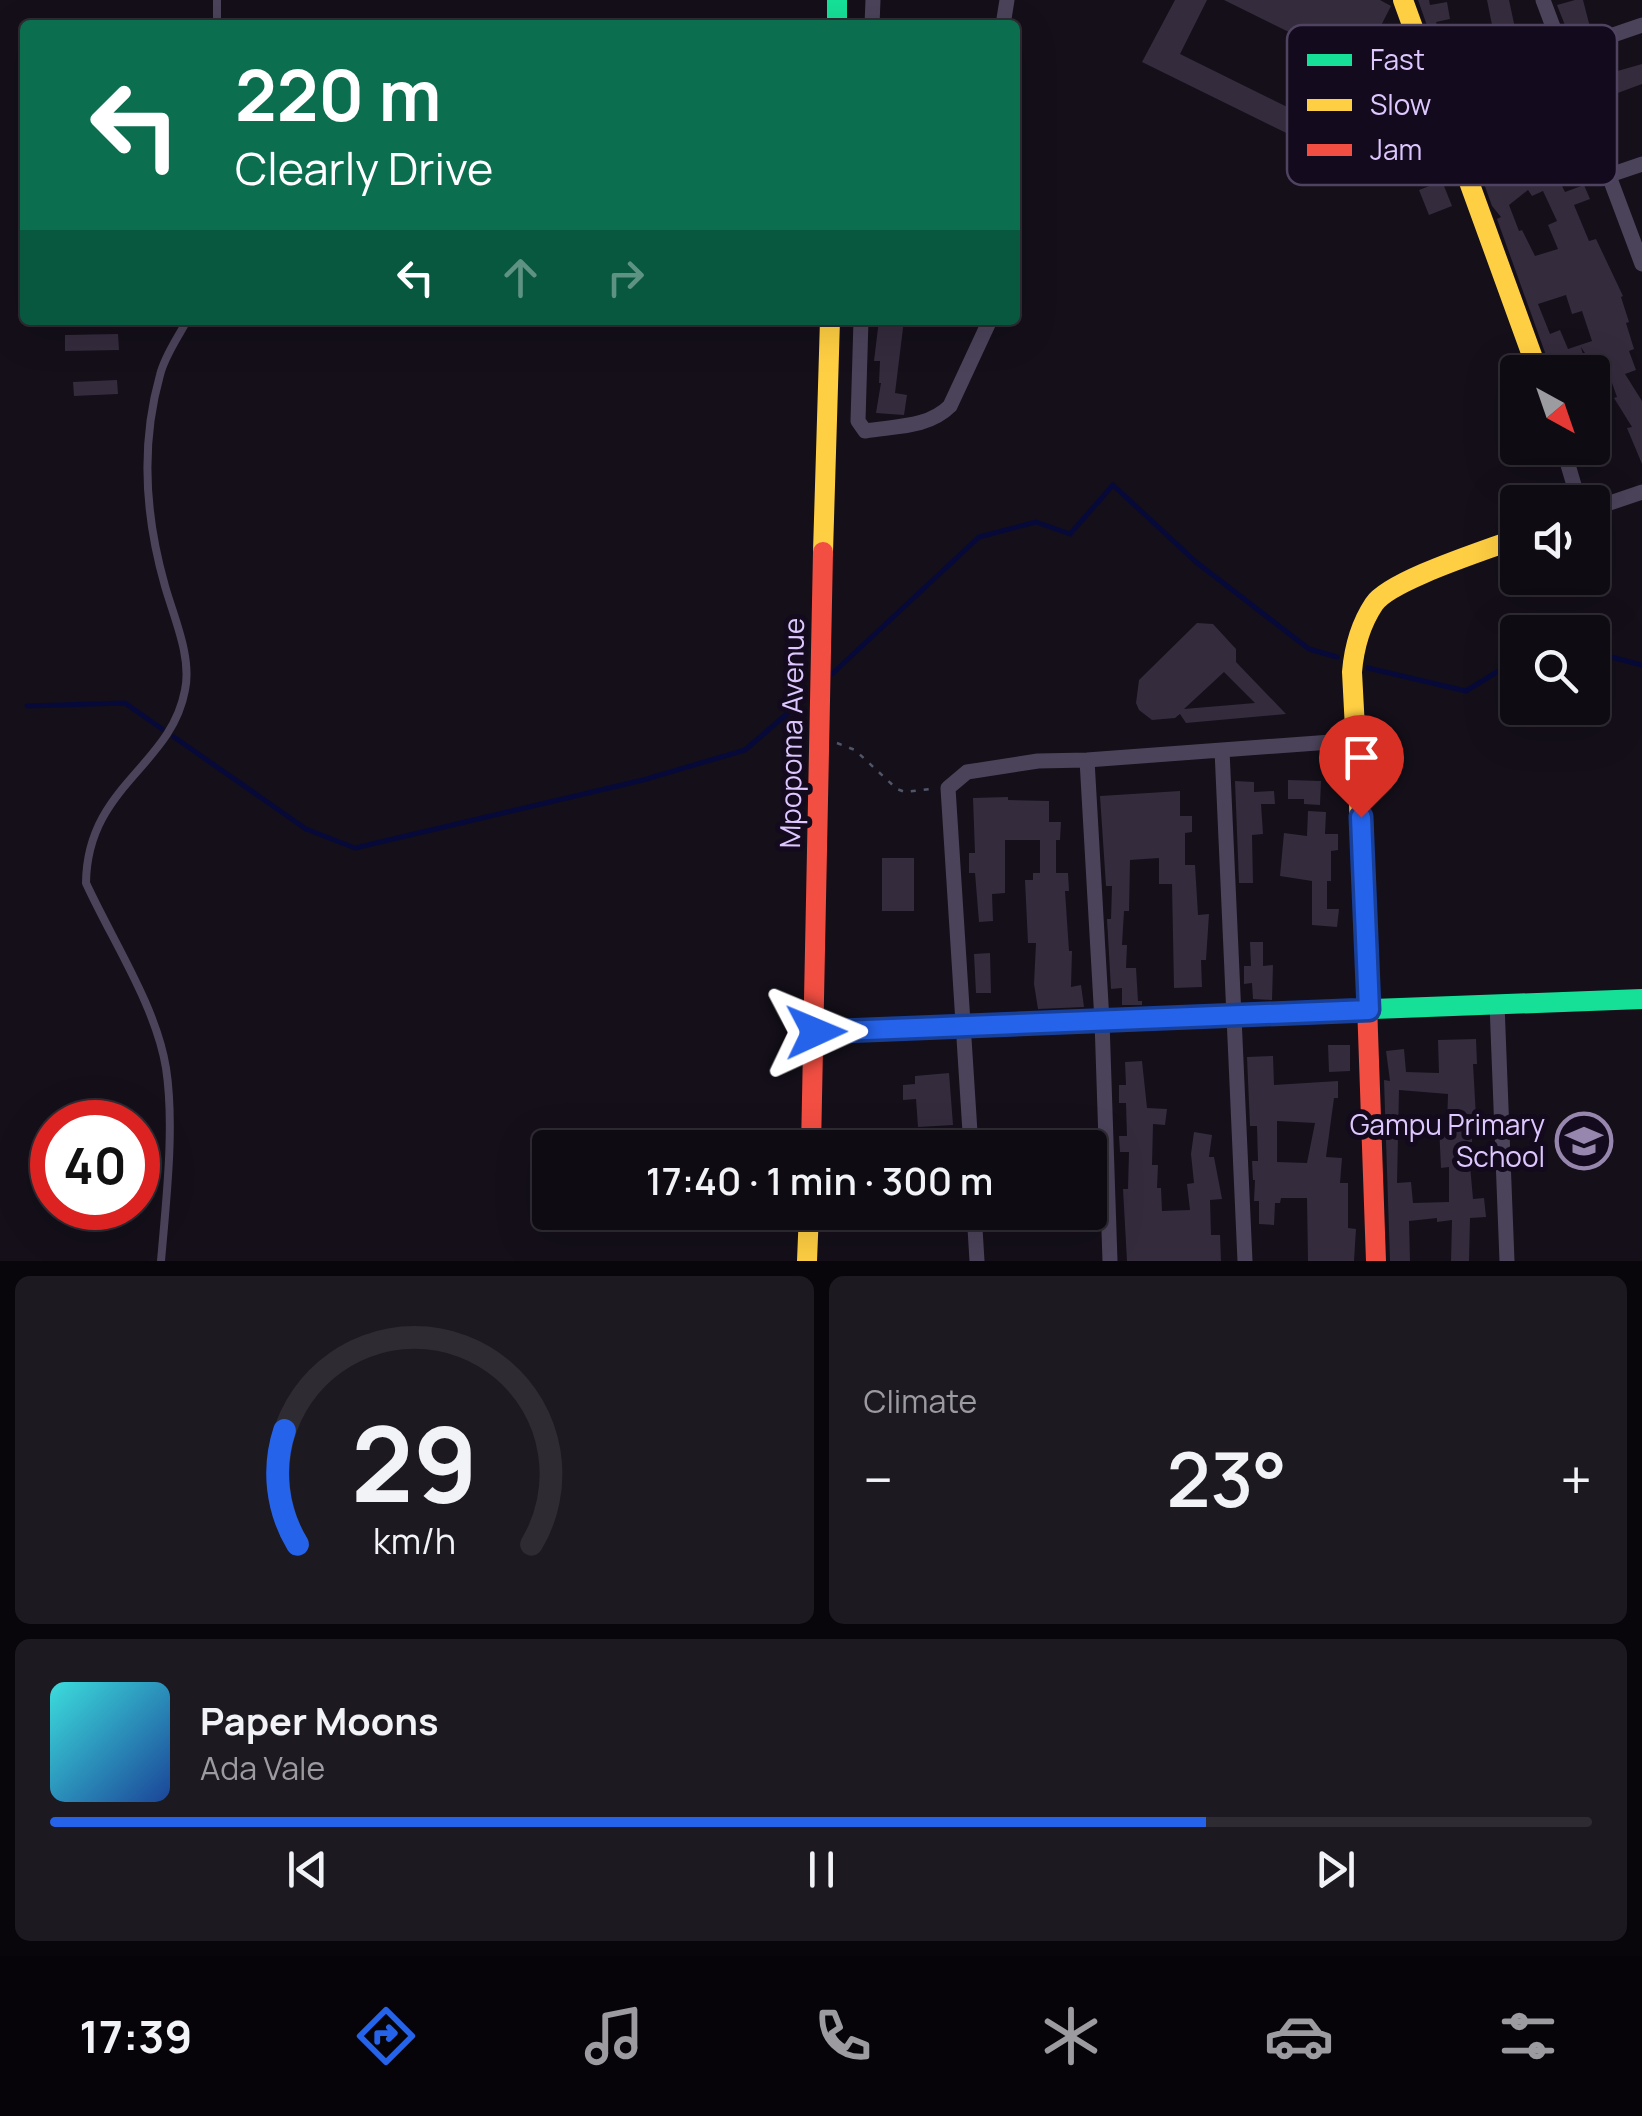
<!DOCTYPE html>
<meta charset="utf-8">
<style>
:root{--surface:#0f0b13;--page:#1d1921;--text:#f1f3f6;--muted:#9b9ba0;--line:#2f2b33;--accent:#2563eb}
body{margin:0;font-family:Manrope,sans-serif;background:var(--page);color:var(--text);height:100vh;display:flex;flex-direction:column;font-size:38px;white-space:nowrap}
*{box-sizing:border-box;margin:0}
p{font-size:32px;color:var(--muted)}
.icon{flex:none;width:55px;height:55px;fill:none;stroke:currentColor;stroke-width:2;stroke-linecap:round;stroke-linejoin:round}
.map{position:relative;height:1261px;overflow:hidden}
.side{display:flex;flex-direction:column;gap:15px;padding:15px;background:#08060a;flex:1}
.side>*{flex:none}
.guide{position:absolute;left:20px;top:20px;width:1000px;height:305px;border-radius:10px;box-shadow:0 10px 40px #0002,0 0 0 2px var(--line);background:#0b6e4f;color:#fff;overflow:hidden}
.needle{width:65px;rotate:140deg}
.tools{position:absolute;left:1500px;top:355px;display:grid;gap:20px}
.tools a{display:grid;place-items:center;width:110px;height:110px;border-radius:10px;background:var(--surface);box-shadow:0 10px 40px #0002,0 0 0 2px var(--line);font-size:50px}
.speed{position:absolute;left:30px;top:1100px;display:flex;gap:20px;font-size:50px;font-weight:700;text-align:center}
.speed>*{display:grid;place-content:center;width:130px;height:130px;border-radius:50%;background:var(--surface);box-shadow:0 10px 40px #0002,0 0 0 2px var(--line);line-height:1}
.speed .limit{border:15px solid #d22;background:#fff;color:#111}
.pin{position:absolute;display:grid;place-items:center;width:85px;height:85px;color:#fff;margin:-102px -42px;border-radius:50% 50% 50% 0;rotate:-45deg;box-shadow:0 0 10px #0007}
.pin .icon{rotate:45deg}
.me{position:absolute;width:110px;margin:-55px;rotate:89deg;stroke-linejoin:round;filter:drop-shadow(0 0 8px #0008)}
.turn{display:flex;align-items:center;gap:35px;height:210px;padding:0 50px;font-size:45px}
.turn .icon{width:130px;height:130px;stroke-width:2.5}
.turn b{display:block;font-size:70px;line-height:85px}
.lanes{display:flex;align-items:center;height:95px;padding:0 50px;background:#0003;justify-content:center;gap:50px;direction:ltr}
.lanes .off{opacity:.35}
.big{font-size:75px;font-weight:600;line-height:1.1}
.side .tile{flex:1;display:flex;flex-direction:column;justify-content:center;gap:15px;min-width:0;padding:0 35px;border-radius:15px;background:var(--page)}
.side .dial{align-items:center;gap:0}
.dial svg{height:260px;overflow:visible;fill:none;stroke:var(--line);stroke-width:7;stroke-linecap:round;text-anchor:middle}
.dial text{fill:var(--text);stroke:none}
.song{display:flex;align-items:center;gap:30px}
.cover{width:120px;height:120px;border-radius:15px;background:linear-gradient(135deg,hsl(180 70% 55%),hsl(220 70% 35%))}
.played{height:10px;border-radius:5px;background:linear-gradient(90deg,var(--accent) 75%,var(--line) 75%)}
.keys{display:flex;justify-content:space-around;direction:ltr}
.heat{display:flex;justify-content:space-between;align-items:center;font-size:55px;direction:ltr}
.side .tiles{flex:1;display:grid;gap:15px;grid-template-columns:1fr 1fr}
.tile:last-child{grid-column:span 2}
.trip{position:absolute;left:532px;top:1130px;width:575px;height:100px;border-radius:10px;background:var(--surface);box-shadow:0 10px 40px #0002,0 0 0 2px var(--line);font-weight:600;line-height:100px;text-align:center}
.menu{display:flex;height:160px;justify-content:space-around;align-items:center;background:#060408;color:var(--muted)}
.menu .icon{width:70px;height:70px}
.menu .current{color:var(--accent)}
.menu b{font-size:45px;color:var(--text)}
.map>svg:first-child{display:block}
.lines{fill:none;stroke-linecap:round;stroke-linejoin:round}
.stream{stroke:#070a38;stroke-width:5}
.building{fill:#342b3d;fill-rule:evenodd}
.path{stroke:#50566a;stroke-width:2.5;stroke-dasharray:5 8;stroke-linecap:butt}
.lane{stroke:#4b435a;stroke-width:8}
.street{stroke:#4b435a;stroke-width:15}
.fast{stroke:#16e098;stroke-width:20}
.slow{stroke:#ffcf43;stroke-width:20}
.jam{stroke:#f24e42;stroke-width:20}
.route-casing{stroke:#184099;stroke-width:25}
.route{stroke:#2563eb;stroke-width:18}
.labels{text-anchor:middle;stroke-width:10;stroke-linejoin:round;paint-order:stroke}
.street-label{font-size:28px;fill:#dec7ff;stroke:#130b1d}
.poi-label{font-size:28px;fill:#dec7ff;stroke:#130b1d;text-anchor:end}
.key{fill:#130b1d;stroke:#504361;stroke-width:2.5}
.key-label{font-size:28px;fill:#dec7ff}
</style>
<div class="map">
<svg width="1642" height="1261" viewBox="0 0 1642 1261">
<rect width="100%" height="100%" fill="#140f19"/>
<g class="lines">
<path class="stream" d="M1592,652l50,13
M1368,668l98,23 52,-32
M832,674l147,-137 57,-15 34,12 43,-49 83,77 113,87 28,8
M27,706l98,-3 37,26
M174,737l132,92 49,19 288,-68 102,-30 58,-50"/>
</g>
<path class="building" d="M1175,0h32l-27,54 150,74 -11,21 -177,-87z
M1224,0h156l11,6 -31,61z
M1418,0h11l1,5 17,-3 3,17 -14,3 9,28 3,20 -5,1z
M1487,0h22l6,28 3,-1 4,16 -3,1 2,11 -28,9 -8,-27 9,-2z
M1575,0h8l8,31 -21,7 -13,-33z
M1642,64v20l-27,10 -8,-20z
M1539,97l3,25 9,14 -8,3 8,25 14,28 19,-7 6,14 -16,6 15,36 7,-2 27,57 -2,1 8,25 -3,1 8,26 -5,2 7,19 -11,4 17,27v63l-15,-36 5,-1 -18,-29 3,-1 -13,-37 -14,1 -9,-14 4,16 -33,9 -55,-153 4,-2 -9,-11 -29,-81 10,-5 12,33 13,-4 13,26 -8,-74zM1528,190l4,6 11,-5 14,30 -9,4 10,24 -23,7 -13,-26 -3,1 -10,-26zM1566,295l6,19 10,-3 10,30 -24,8 -8,-19 -10,4 -12,-30z
M1442,181l10,25 -23,9 -10,-25z
M879,320h25l-9,73 12,2 -3,20 -28,-2 5,-30h-2l1,-22h-6z
M118,334l1,16 -54,1v-16z
M117,380l1,14 -44,2 -1,-14z
M1197,623l16,1 23,25v13l50,52 -100,9 -6,-9 -5,4 -23,2 -13,-10 -3,-7 3,-23zM1224,672l31,31 -71,6z
M1288,780l33,1 -1,24 -16,-1v-5h-16z
M1235,781l19,1v10l20,-1 1,13h-14l2,30 -11,1 1,48h-14z
M1180,791v25h12v16l-7,1v32h10l3,50 11,-1 -3,46h-5l1,27 -28,1 -2,-104h-13v-26l-29,2 -1,51h-5l-2,34h5l-1,23h10l2,33h4v4h-20v-17l-11,1 -4,-70h4l1,-33h-6l-6,-90z
M1008,797v3l41,1v21h12l-1,18h-4v33h12l1,18h-4l4,60h3l-1,36 10,-2 3,22 -46,2 -4,-25 2,-41h-8l-3,-63h8v-7h7v-33h-35v53l-13,1 1,27 -14,1 -4,-49h-6v-20h6l-2,-55z
M1308,811l18,1 -1,22h13v16l-7,1v30h-4v28h12l-2,18 -25,-2v-44l-32,-5 4,-43 23,3z
M882,858h32v53h-32z
M1250,942h13v24l10,-1 -1,35 -19,-1 -1,-16 -8,1v-18h7z
M990,953l1,40h-15l-2,-39z
M1476,1039l1,25h-4l3,53h-4v25h-4l5,57 11,-1 2,19 -16,1 -1,43h-18l1,-41 -15,2v-4l-28,3 1,40h-20l-6,-181 6,1 -4,-30 18,-2 2,23 33,1 -1,-33zM1399,1090l49,4 -1,31 -8,1 2,42 8,-1v35l-36,1 -2,-21 -14,1z
M1328,1045h22v26l-21,1z
M1273,1056l1,29 64,-4v17h-4l-8,59 16,1 -2,25h8v45l8,1 -2,32h-46l-1,-63h-26l-1,5h-5l-1,22 -15,-1v-23h-5l1,-21h-2l-1,-19h6l-1,-35h-7l-3,-69zM1277,1121l38,2 -8,40 -30,-1z
M1142,1061l5,47 20,1 -2,16 -12,-1 -1,41h6l-1,23h4l1,23 28,-1 -3,-26 7,-1 -3,-29 3,-22 18,3 -3,22h5l8,42 -12,1 1,35h9l1,26h-94l-4,-72h5l1,-37h-9l-1,-16h8l-1,-33h-7v-18h7l-1,-23z
M949,1073l4,52 -35,2 -2,-28 -13,1v-15l12,-1v-8z"/>
<g class="lines">
<path class="path" d="M837,743l18,7 42,39 8,3 26,-3"/>
<path class="lane" d="M217,25v-25
M161,1261c5,-59 14,-135 5,-193 -10,-62 -54,-128 -80,-185 1,-97 85,-116 99,-193 7,-33 -11,-72 -20,-104 -20,-70 -25,-140 -5,-211 5,-20 18,-37 27,-55"/>
<path class="street" d="M1543,0l99,264
M872,25l1,-25
M1003,25l4,-25
M1438,95l204,-70
M1610,175l32,-11
M861,320l-3,101 7,10c30,-5 63,-3 85,-25l40,-86
M1563,448l16,54
M1592,509l50,-17
M1222,750l23,511
M1087,760l15,261 8,240
M1497,1004l10,257
M971,1148l-23,-360 19,-16 71,-11 49,-1 271,-20
M974,1212l3,49"/>
<path class="fast" d="M837,0v25
M1320,1011l322,-12"/>
<path class="slow" d="M1403,0l135,372
M823,552l7,-232
M1362,861l-10,-189c2,-24 8,-47 22,-68 16,-24 113,-54 144,-66
M807,1261l2,-49"/>
<path class="jam" d="M1362,861l14,400
M815,1031l505,-20
M811,1148l12,-596"/>
</g>
<g class="lines">
<g class="route-casing">
<path id="route" d="M816,1032l553,-22 -8,-193"/>
</g>
<use href="#route" class="route"/>
</g>
<defs>
<g id="school-ring" transform="scale(2.875)"><circle r="9.5" fill="#130b1d" stroke="#9787ae" stroke-width="1.5"/><path d="M0-5L7-2L0 1L-7-2ZM-4 1L0 2.5L4 1V4Q0 6-4 4Z" fill="#9787ae"/></g>
</defs>
<g fill-rule="evenodd">
<use href="#school-ring" x="1584" y="1141"/>
</g>
<g class="labels">
<g class="street-label">
<text transform="translate(792 733) rotate(-89)" y="10">Mpopoma Avenue</text>
</g>
<g class="poi-label">
<text x="1545" y="1135">Gampu Primary<tspan x="1545" dy="32">School</tspan></text>
</g>
</g>
<rect x="1287" y="25" width="330" height="160" rx="15" class="key"/>
<rect x="1307" y="54" width="45" height="12" fill="#16e098"/>
<rect x="1307" y="99" width="45" height="12" fill="#ffcf43"/>
<rect x="1307" y="144" width="45" height="12" fill="#f24e42"/>
<g class="key-label">
<text x="1370" y="70">Fast</text>
<text x="1370" y="115">Slow</text>
<text x="1370" y="160">Jam</text>
</g>
</svg>
<div class="tools">
<a><svg class="needle" viewBox="-14 -14 28 28"><path d="M0-13l5 13h-10z" fill="#e53935"/><path d="M0 13l5-13h-10z" fill="#9b9ba0"/></svg></a>
<a><svg class="icon" aria-label="sound" viewBox="0 0 24 24"><path d="M4 9h4l5-4v14l-5-4H4zM17 9q2 3 0 6"/></svg></a>
<a><svg class="icon" aria-label="search" viewBox="0 0 24 24"><circle cx="10" cy="10" r="6"/><path d="M15 15l6 6"/></svg></a>
</div>
<div class="speed"><div class="limit">40</div></div>
<div class="pin" style="left:1361px;top:817px;background:#d93025"><svg class="icon" aria-label="arrive" viewBox="0 0 24 24"><path d="M6 21V4h12l-3 4 3 4H6"/></svg></div>
<svg class="me" style="left:816px;top:1032px" viewBox="-20 -20 40 40"><path d="M0-17L14 15 0 8-14 15z" fill="#2563eb" stroke="#fff" stroke-width="4"/></svg>
<div class="trip">17:40 · 1 min · 300 m</div>
<div class="guide">
<div class="turn"><svg class="icon" aria-label="left" viewBox="0 0 24 24"><path d="M17 20v-9H6M10 6l-5 5 5 5"/></svg><div><b>220 m</b>Clearly Drive</div></div>
<div class="lanes"><svg class="icon" aria-label="left" viewBox="0 0 24 24"><path d="M17 20v-9H6M10 6l-5 5 5 5"/></svg><svg class="icon off" aria-label="ahead" viewBox="0 0 24 24"><path d="M12 20V5M6 11l6-6 6 6"/></svg><svg class="icon off" aria-label="right" viewBox="0 0 24 24"><path d="M7 20v-9h11M14 6l5 5-5 5"/></svg></div>
</div>
</div>
<section class="side">
<div class="tiles">
<div class="tile dial"><svg viewBox="0 0 100 80">
<path d="M14 69A42 42 0 1 1 86 69"/>
<path d="M14 69A42 42 0 0 1 10 34" stroke="#2563eb"/>
<text x="50" y="56" font-size="32" font-weight="700">29</text>
<text x="50" y="72" font-size="11">km/h</text>
</svg></div>
<div class="tile"><p>Climate</p>
<div class="heat"><a>−</a><b class="big">23°</b><a>+</a></div>
</div>
<div class="tile">
<div class="song"><i class="cover"></i><div><b>Paper Moons</b><p>Ada Vale</p></div></div>
<div class="played"></div>
<div class="keys"><svg class="icon" aria-label="previous" viewBox="0 0 24 24"><path d="M18 5L8 12l10 7zM5 5v14"/></svg><svg class="icon" aria-label="pause" viewBox="0 0 24 24"><path d="M8 5v14M16 5v14"/></svg><svg class="icon" aria-label="next" viewBox="0 0 24 24"><path d="M6 5l10 7-10 7zM19 5v14"/></svg></div>
</div>
</div>
</section>
<nav class="menu">
<b>17:39</b>
<svg class="icon current" aria-label="directions" viewBox="0 0 24 24"><path d="M12 3l9 9-9 9-9-9zM9 14v-3h6M13 9l2 2-2 2"/></svg>
<svg class="icon" aria-label="music" viewBox="0 0 24 24"><path d="M9 18V5l10-2v13"/><circle cx="6" cy="18" r="3"/><circle cx="16" cy="16" r="3"/></svg>
<svg class="icon" aria-label="phone" viewBox="0 0 24 24"><path d="M5 4h4l2 5-3 2q2 4 5 5l2-3 5 2v4C11 20 4 13 5 4z"/></svg>
<svg class="icon" aria-label="climate" viewBox="0 0 24 24"><path d="M12 3v18M4 7l16 10M4 17L20 7"/></svg>
<svg class="icon" aria-label="car" viewBox="0 0 24 24"><path d="M5 17H2v-5l4-1 3-4h7l3 4 3 1v5h-3M9 17h6M6 11h13"/><circle cx="7" cy="17" r="2"/><circle cx="17" cy="17" r="2"/></svg>
<svg class="icon" aria-label="filters" viewBox="0 0 24 24"><path d="M4 7h16M4 17h16"/><circle cx="9" cy="7" r="2"/><circle cx="15" cy="17" r="2"/></svg>
</nav>
